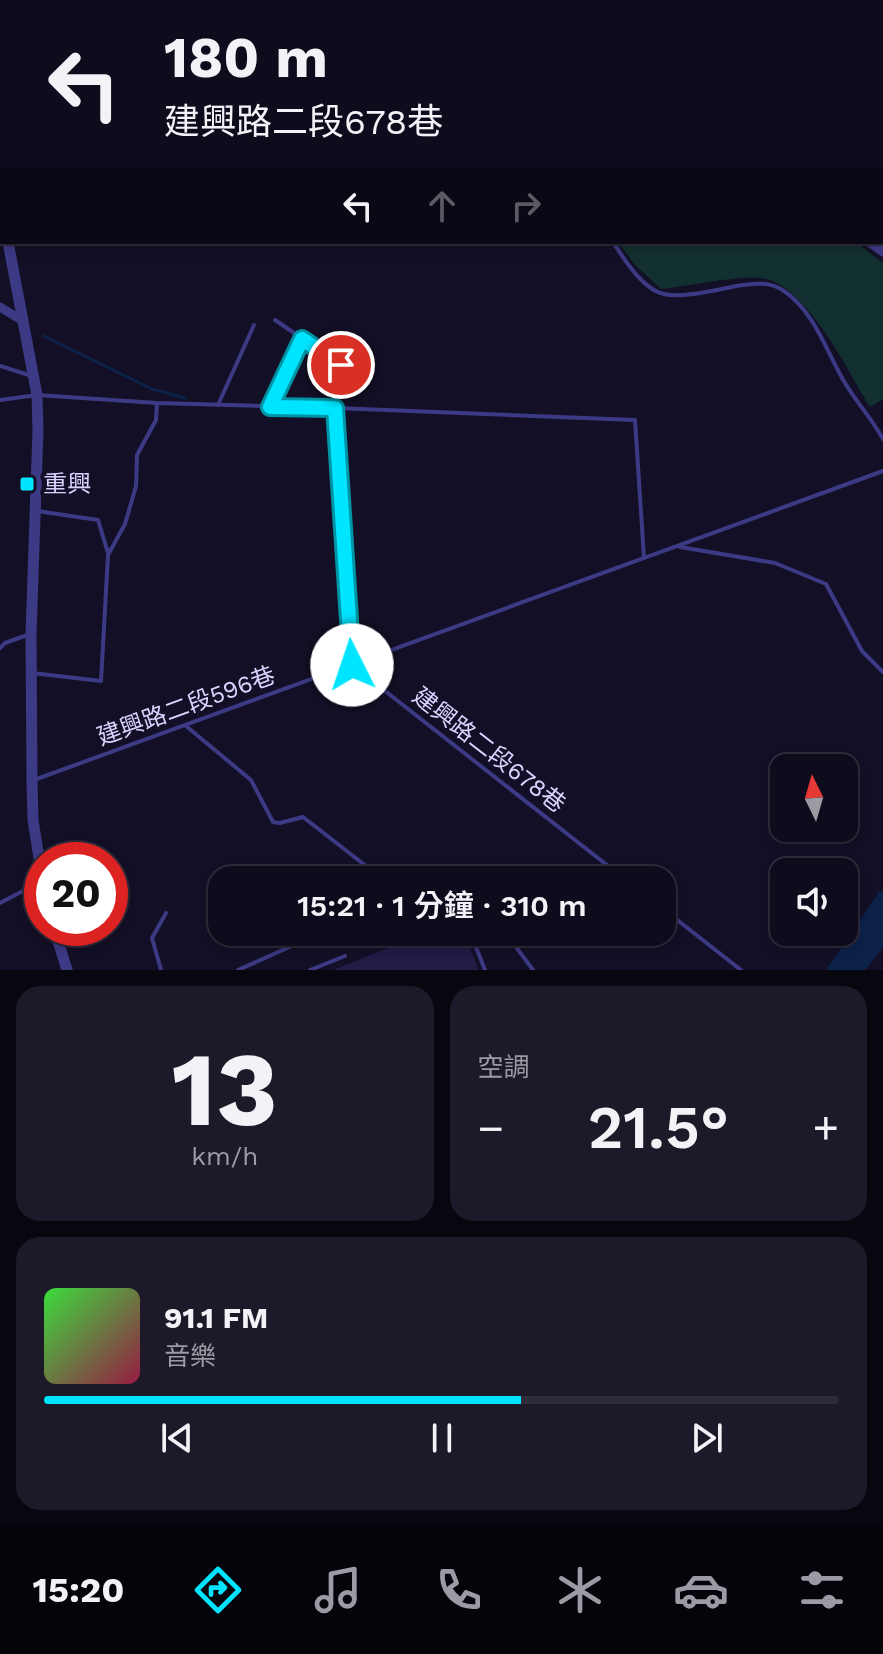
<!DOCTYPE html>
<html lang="zh-TW">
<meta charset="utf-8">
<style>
:root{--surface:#0e0b1c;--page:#1c1929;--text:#f1f3f6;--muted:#9b9ba3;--line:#2e2b3b;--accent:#00e5ff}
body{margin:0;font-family:"Work Sans","Noto Sans TC",sans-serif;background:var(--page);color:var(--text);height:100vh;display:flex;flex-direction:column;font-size:30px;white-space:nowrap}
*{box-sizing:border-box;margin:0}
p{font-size:26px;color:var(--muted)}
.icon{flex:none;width:44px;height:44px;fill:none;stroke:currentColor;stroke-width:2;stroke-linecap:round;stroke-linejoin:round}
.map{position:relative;height:970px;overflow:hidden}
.sheet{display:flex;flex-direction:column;gap:16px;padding:16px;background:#08060f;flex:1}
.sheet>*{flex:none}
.guide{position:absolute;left:0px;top:0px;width:884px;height:244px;box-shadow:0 4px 12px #0003,0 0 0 2px var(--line);background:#0e0b1c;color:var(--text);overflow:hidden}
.needle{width:52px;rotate:355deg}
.fabs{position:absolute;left:770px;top:754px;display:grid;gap:16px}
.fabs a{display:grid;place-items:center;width:88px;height:88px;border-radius:16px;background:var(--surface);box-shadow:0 4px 12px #0003,0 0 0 2px var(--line);font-size:40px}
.speed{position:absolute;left:24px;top:842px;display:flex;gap:16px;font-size:40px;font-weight:700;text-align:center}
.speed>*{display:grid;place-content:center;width:104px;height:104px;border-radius:50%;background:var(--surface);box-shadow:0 4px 12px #0003,0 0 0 2px var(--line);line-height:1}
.speed .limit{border:12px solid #d22;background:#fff;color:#111}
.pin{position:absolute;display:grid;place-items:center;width:68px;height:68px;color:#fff;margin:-34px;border:4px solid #fff;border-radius:50%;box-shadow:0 2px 8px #0007}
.me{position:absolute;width:88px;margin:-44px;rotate:356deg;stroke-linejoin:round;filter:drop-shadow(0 0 6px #0008)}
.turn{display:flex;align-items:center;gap:28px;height:168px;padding:0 32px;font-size:36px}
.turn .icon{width:104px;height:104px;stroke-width:2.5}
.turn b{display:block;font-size:56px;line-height:68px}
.lanes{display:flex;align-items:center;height:76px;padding:0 32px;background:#0003;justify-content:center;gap:40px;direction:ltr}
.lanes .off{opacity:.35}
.big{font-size:60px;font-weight:600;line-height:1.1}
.sheet .tile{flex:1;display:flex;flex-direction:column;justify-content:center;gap:12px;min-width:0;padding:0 28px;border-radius:24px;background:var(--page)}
.sheet .dial{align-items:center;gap:0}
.dial b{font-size:104px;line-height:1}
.song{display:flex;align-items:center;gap:24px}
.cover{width:96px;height:96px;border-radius:12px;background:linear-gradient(135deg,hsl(120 70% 55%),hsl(340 70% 35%))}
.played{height:8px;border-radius:4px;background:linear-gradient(90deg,var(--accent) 60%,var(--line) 60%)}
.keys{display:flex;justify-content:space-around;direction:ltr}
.heat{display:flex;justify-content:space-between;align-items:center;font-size:44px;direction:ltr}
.sheet .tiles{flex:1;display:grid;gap:16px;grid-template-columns:1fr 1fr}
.tile:last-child{grid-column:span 2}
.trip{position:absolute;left:208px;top:866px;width:468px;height:80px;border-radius:24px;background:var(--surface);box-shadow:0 4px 12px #0003,0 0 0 2px var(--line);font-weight:600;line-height:80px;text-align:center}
.tabs{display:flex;height:128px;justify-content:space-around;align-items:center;background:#06040b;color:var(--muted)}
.tabs .icon{width:56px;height:56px}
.tabs .current{color:var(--accent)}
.tabs b{font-size:36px;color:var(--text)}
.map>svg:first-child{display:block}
.green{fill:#12302f}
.water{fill:#0c2248}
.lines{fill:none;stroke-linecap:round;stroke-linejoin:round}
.stream{stroke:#0c2248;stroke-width:3}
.building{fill:#241b47}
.path{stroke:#2fb8b0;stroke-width:2;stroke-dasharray:4 6;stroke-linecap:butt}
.service{stroke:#3d3a85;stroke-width:4}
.minor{stroke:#3d3a85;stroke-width:9}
.tertiary{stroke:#3d3a85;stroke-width:11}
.route-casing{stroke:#0095a6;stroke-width:20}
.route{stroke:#00e5ff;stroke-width:14}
.poi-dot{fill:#00e5ff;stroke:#130f26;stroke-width:3}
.labels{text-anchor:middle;stroke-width:8;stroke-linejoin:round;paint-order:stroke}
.poi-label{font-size:24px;fill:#d9d4ff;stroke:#130f26;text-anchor:start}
.street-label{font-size:24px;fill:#d9d4ff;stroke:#130f26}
</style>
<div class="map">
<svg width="883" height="970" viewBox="0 0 883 970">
<rect width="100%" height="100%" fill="#130f26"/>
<path class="green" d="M232,0h451l2,2h-457z
M618,242h238l27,21v136l-13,8c-21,-34 -66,-127 -110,-129 -27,-2 -70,8 -99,11l-27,-25z"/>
<path class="water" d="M879,892h4v56l-18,22h-39z"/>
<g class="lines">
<path class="stream" d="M44,336l108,53 33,9"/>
</g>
<path class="building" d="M428,932h35l16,38h-146z"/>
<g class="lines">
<path class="path" d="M441,0l4,2
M448,2v-2"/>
<path class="service" d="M30,0l1,2
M85,0l2,2
M794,0l4,2
M811,2l2,-2
M613,242c11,17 30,48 51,52 20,5 58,-6 79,-9 16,-2 28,-3 41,6 31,21 43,62 61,92 12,20 27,36 38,56
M275,320l66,45
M0,366l32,10
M0,400l37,-5 120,8 178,5 17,257 274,215
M218,405l36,-80
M271,406l31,-67
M336,408l299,12 9,138
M37,511l61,9 10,33
M680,547l95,16 51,21 36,67 21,21
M0,648l5,-5 25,-9
M32,673l69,8 7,-126 17,-31 11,-38 1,-31 19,-35 1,-17
M186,726l65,54 22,42 7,1 23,-6 81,63
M34,780l849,-309
M447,880h14
M512,880l6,-9
M0,903l42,-22
M662,908l79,62
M470,932l15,38
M505,932l28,38
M161,970l-9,-32 14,-25
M238,970l85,-38
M310,970l35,-14"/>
<path class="minor" d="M693,0l2,2
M207,2l4,-2
M0,111l2,-1
M869,242l14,10
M0,307l23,14"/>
<path class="tertiary" d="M0,202l2,10
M8,242l29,153 1,35 -7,204 1,147 1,39 9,57
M54,928l13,42"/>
</g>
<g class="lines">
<g class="route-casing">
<path id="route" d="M341,365l-39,-26 -32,68 65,1 17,257"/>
</g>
<use href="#route" class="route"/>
</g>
<rect class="poi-dot" x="19" y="476" width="16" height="16" rx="4"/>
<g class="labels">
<g class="poi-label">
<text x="43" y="492">重興</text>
</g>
<g class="street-label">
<text transform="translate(186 706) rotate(-20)" y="8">建興路二段596巷</text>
<text transform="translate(489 750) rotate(38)" y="8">建興路二段678巷</text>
</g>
</g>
</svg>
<div class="fabs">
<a><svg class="needle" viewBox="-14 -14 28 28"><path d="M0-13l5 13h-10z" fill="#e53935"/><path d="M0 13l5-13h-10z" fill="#9b9ba3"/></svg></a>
<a><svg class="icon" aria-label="sound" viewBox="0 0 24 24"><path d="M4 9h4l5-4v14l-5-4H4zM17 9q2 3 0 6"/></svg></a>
</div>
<div class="speed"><div class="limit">20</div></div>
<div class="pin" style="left:341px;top:365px;background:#d93025"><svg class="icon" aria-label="arrive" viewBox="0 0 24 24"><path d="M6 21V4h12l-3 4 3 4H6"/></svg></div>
<svg class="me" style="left:352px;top:665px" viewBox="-20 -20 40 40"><circle r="19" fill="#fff"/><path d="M0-13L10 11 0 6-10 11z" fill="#00e5ff"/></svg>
<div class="trip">15:21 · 1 分鐘 · 310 m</div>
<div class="guide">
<div class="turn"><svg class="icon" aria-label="left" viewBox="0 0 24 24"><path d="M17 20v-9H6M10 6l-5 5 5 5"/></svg><div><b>180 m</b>建興路二段678巷</div></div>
<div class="lanes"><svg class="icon" aria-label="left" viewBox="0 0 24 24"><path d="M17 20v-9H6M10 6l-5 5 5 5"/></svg><svg class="icon off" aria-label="ahead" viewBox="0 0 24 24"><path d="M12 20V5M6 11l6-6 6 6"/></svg><svg class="icon off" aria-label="right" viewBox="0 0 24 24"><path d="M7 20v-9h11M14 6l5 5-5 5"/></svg></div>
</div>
</div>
<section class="sheet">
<div class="tiles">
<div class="tile dial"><b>13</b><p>km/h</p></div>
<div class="tile"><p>空調</p>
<div class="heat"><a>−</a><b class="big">21.5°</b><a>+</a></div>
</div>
<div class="tile">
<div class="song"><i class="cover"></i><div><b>91.1 FM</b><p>音樂</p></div></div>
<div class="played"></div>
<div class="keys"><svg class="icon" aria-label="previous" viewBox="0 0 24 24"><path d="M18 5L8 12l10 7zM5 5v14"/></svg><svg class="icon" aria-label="pause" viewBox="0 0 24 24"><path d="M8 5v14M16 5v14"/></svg><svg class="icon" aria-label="next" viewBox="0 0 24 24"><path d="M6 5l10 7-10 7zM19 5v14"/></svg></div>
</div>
</div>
</section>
<nav class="tabs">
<b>15:20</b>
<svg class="icon current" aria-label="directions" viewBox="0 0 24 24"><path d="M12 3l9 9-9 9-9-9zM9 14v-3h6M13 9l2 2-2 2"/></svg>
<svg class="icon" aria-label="music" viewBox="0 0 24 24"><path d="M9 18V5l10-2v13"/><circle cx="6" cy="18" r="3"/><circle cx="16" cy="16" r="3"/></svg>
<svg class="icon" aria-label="phone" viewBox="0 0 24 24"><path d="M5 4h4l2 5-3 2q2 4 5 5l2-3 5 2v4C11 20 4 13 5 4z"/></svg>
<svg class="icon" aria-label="climate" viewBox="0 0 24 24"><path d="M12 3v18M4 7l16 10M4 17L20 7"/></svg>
<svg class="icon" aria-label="car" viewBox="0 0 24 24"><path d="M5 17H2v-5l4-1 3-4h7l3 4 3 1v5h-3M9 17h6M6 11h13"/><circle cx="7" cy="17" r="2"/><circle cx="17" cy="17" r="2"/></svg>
<svg class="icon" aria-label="filters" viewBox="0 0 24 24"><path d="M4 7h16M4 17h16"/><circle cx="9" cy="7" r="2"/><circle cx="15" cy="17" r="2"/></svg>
</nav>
